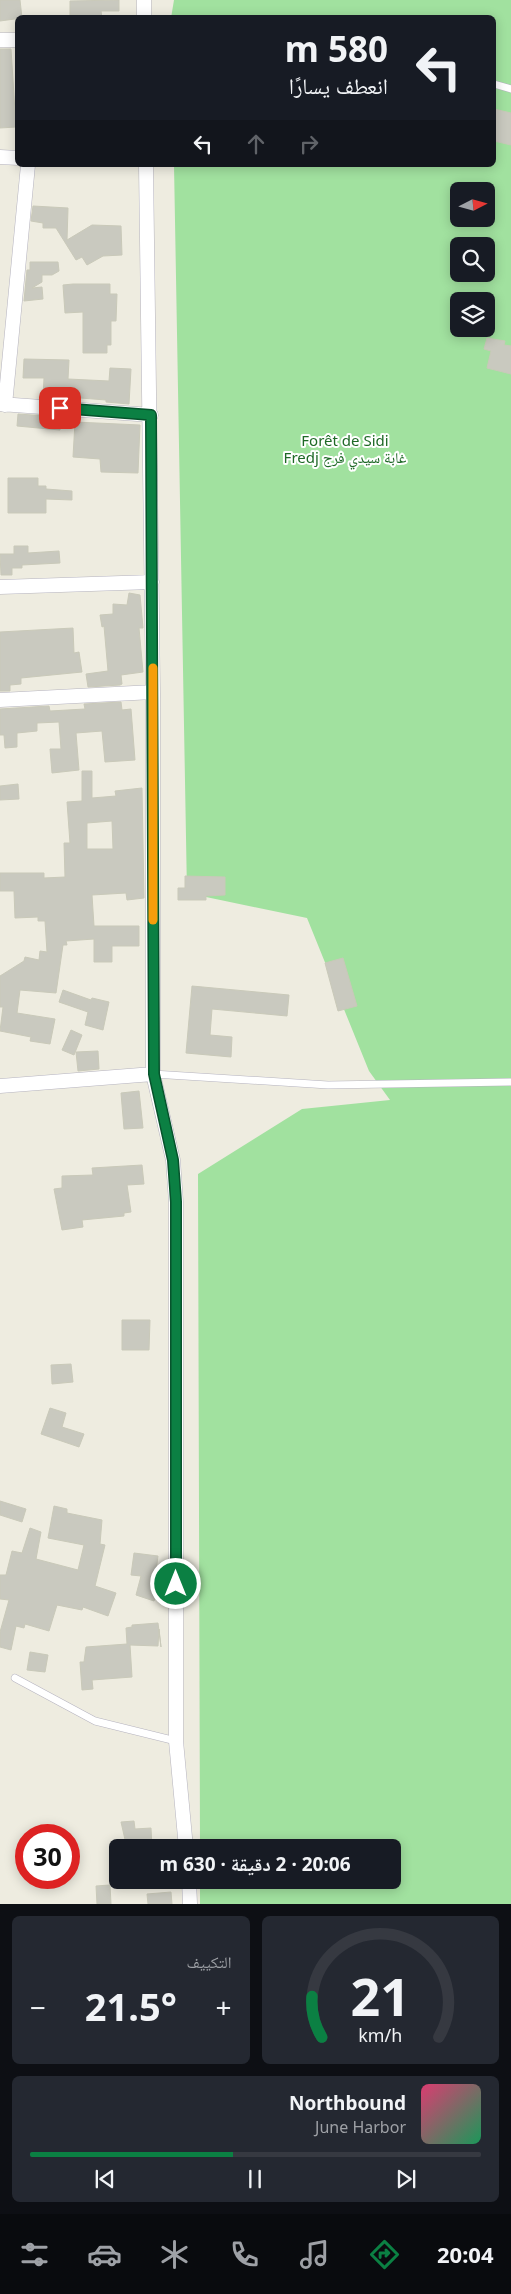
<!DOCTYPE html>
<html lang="ar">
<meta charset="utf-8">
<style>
:root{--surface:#171b24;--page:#242831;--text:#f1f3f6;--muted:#9ea1a6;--line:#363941;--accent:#0b8043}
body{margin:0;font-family:"Noto Sans","Noto Naskh Arabic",sans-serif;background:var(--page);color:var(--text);direction:rtl;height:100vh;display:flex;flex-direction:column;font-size:19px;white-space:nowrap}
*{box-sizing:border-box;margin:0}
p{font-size:16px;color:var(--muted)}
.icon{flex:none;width:28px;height:28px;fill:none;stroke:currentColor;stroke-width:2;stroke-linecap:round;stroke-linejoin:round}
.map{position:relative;height:1904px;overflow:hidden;direction:ltr}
.sheet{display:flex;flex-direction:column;gap:12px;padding:12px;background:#0d0f14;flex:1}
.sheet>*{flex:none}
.hud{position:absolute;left:15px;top:15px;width:481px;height:152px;border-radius:8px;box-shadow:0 2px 12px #0003;direction:rtl;background:#171b24;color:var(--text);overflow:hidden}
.needle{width:32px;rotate:84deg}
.controls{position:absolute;left:450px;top:182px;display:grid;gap:10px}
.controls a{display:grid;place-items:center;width:45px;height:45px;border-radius:8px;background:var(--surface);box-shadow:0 2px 12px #0003;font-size:25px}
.speed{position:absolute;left:15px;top:1824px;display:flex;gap:10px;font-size:25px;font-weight:700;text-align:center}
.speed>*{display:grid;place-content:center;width:65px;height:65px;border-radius:50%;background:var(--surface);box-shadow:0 2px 12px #0003;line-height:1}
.speed .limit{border:8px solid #d22;background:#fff;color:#111}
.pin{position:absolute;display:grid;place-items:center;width:42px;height:42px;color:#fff;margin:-21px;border-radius:10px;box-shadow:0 2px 8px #0006}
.me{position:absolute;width:55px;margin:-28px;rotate:0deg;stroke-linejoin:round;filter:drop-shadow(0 0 4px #0008)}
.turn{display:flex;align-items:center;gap:18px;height:105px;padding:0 25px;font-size:22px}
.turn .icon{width:65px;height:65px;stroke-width:2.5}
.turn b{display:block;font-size:35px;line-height:42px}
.lanes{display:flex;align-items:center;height:48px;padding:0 25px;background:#0003;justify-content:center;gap:25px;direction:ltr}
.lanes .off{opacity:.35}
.big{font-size:38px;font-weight:700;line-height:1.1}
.sheet .tile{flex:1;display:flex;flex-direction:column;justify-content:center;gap:8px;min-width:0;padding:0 18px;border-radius:8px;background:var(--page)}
.sheet .dial{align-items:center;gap:0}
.dial svg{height:130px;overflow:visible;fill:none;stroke:var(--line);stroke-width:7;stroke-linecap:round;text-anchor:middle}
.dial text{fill:var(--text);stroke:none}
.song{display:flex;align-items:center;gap:15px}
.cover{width:60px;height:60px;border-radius:8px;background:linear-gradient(135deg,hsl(340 70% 55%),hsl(150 70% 35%))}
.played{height:5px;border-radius:2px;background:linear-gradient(90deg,var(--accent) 45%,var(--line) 45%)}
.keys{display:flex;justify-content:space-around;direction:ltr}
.heat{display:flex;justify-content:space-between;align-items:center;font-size:28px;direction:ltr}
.sheet .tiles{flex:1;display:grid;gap:12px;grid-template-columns:1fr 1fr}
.tile:last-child{grid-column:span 2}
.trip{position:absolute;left:109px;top:1839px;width:292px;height:50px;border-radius:8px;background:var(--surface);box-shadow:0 2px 12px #0003;font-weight:700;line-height:50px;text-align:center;direction:rtl}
.menu{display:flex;height:80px;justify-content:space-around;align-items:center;background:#090b0e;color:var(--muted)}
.menu .icon{width:35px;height:35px}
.menu .on{color:var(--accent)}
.menu b{font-size:22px;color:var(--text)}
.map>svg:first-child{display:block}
.green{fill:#a1e19f;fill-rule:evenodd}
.building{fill:#c9c9bf;stroke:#c9c9b9;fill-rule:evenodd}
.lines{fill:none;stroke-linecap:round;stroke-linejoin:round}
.lane-casing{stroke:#b5b3bf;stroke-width:8}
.street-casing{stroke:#b5b3bf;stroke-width:15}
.lane{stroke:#fff;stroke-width:7}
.street{stroke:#fff;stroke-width:14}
.route-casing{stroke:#07532c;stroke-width:12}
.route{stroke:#0b8043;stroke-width:9}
.slow{stroke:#f59e0b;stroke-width:9}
.labels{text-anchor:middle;stroke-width:4;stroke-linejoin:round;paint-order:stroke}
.park-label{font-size:15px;fill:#1e6926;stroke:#fff}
</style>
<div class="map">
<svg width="511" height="1904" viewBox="0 0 511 1904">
<rect width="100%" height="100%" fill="#eeece0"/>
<path class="green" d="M174,0h337v1904h-311v-24h192v-32l-192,-1 -2,-673 104,-65 88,-9 -21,-29 -62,-153 -120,-25 -13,-728h320v-147h-323zM459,191h27v28h-27zM459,246h27v28h-27zM459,301h27v28h-27z"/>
<path class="building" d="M0,0h20l2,18 -22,3z
M119,0v11h-18l1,7h-24v-3h-8v-14z
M0,49h11l5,78 -16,1z
M494,109l17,4v32l-17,-4z
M33,206l35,2 -1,32 25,-15 29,1 1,29 -19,1 -16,9 -5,-8 -6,3 -20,-32h-13v-5l-12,-2z
M30,262h28l1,9 -7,4h-10v7l-10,6 10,-1 1,12 -19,2 3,-31h3z
M73,284h37v10h7l-1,27h-5v24h-4v8h-24v-41l-18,1 -2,-28z
M487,338l18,3 -1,4 7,1v28l-24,-6 4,-17 -7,-2z
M24,359l45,1 -1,19 41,2 1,-13 21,1 -2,35 -23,-2v-2l-38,-3 -5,3 -20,-2 1,-20h-21z
M18,414l43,3 -1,13 -43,-4z
M75,422l65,3 -2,48 -37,-1 -1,-13 -27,-2z
M8,478h30v8h8v3l26,2v9l-26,-1v14h-38z
M14,546h14v7l31,-2 1,12 -38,2v3h-10v7h-11l-1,-21h14z
M129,593l11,2 3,33h-4l4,44 -22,3 1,9 -2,1 -32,2 -2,-13 22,-3 -4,-45 -2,1 -2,-12 13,-1v-10l14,1z
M73,628l1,25 5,-1 3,20 -61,6v6l-11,1v6h-10v-59z
M121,702l1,8 9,-1 4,51 -30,2 -3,-31 -26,2 3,37 -27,3 -2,-24h11l-2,-27 -22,1v8l-20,2v14l-12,1 -1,-13h-4v-26l49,-3 1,5 35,-2 -1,-5z
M82,771h10v27l24,-2 -1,-5 27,-3 2,110 -17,2 -1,-7 -34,2 2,31h45v20h-27v16h-18v-23l-28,2 1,4h-4l-7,48 -36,-3 -3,23 38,6 -5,25 -20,-3 1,-4 -31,-6 3,-24h-3v-31l24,-15 1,-4 14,3 1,-9 7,1 -2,-31h-7v-4l-23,1 -1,-27h-14v-18h44v5l21,-1 -1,-34h6l-3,-41 15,-1zM112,821l1,28h-26v-26z
M18,784l1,15 -19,1v-14z
M185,876l40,1v18l-19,1v4h-28v-12h7z
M343,958l14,48 -19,5 -13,-48z
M192,986l97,9 -2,21 -75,-7 -2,26 22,2 -1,20 -45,-4z
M63,990l28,10 1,-2 17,4 -6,28 -18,-5 3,-13 -29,-10z
M71,1030l11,5 -8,20 -12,-5z
M98,1051l1,18 -21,2 -2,-19z
M139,1091l4,37 -19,1 -3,-36z
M142,1165l2,19 -17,1 4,27 -7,1v3l-42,4 1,7 -21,3 -8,-41 8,-1v-12l31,-1 -1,-7z
M122,1320h28l-1,30h-27z
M71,1364l2,18 -21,2 -1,-19z
M50,1408l16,5 -4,14 22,7 -5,13 -38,-13z
M0,1501l26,8 -4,13 -22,-7z
M54,1506l13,3v4l35,7 -2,24 5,1 -10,41 21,7 -8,23 -25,-9 -1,3 -25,-5 -8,26 -24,-7 -1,4 -8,-2 -5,24 -11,-3v-15l9,-32 -9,-1v-24h6l6,-24 10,2 8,-25 11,4 -5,27 42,11 6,-25 -36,-7z
M134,1553l24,3 -4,31 4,1 -4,13 -18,-6 5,-19 -10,-1z
M158,1623l3,24 -2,-18 -1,17 -28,-1 2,32 -40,3 1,9 -11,1 -2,-28h4l2,-15 41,-3 -1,-16 6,-1v-2z
M30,1652l18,3 -3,17 -18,-2z
M134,1821l1,8 16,-1 1,20h-20v-5l-6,1 -5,-22z
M110,1885l1,19h-14l-1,-18z
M171,1892l1,12h-24l-1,-10z"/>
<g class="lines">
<g class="lane-casing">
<path id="lane" d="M494,84l17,5
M153,1074l175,11 183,-3
M15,1678l80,43 81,20"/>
</g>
<g class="street-casing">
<path id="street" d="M144,0v18
M0,40h18
M0,157l18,1
M146,165l7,527v382l20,86 3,42v539l10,107
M0,404l151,11
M5,405l23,-240
M0,587l152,-5
M0,700l153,-8
M0,1086l153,-12
M189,1880l1,24"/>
</g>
<use href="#lane" class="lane"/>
<use href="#street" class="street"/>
</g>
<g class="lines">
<g class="route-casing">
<path id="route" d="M60,408l91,7 3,659 19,86 3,42v382"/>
</g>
<use href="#route" class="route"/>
<path class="slow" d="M153,668v252"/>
</g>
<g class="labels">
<g class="park-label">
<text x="345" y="446">Forêt de Sidi<tspan x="345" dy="17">Fredj غابة سيدي فرج</tspan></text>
</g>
</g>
</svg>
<div class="controls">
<a><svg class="needle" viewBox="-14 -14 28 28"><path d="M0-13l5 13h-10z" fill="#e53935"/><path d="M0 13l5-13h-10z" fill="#9ea1a6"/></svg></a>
<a><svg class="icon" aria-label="search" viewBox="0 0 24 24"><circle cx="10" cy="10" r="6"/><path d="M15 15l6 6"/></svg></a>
<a><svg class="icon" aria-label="layers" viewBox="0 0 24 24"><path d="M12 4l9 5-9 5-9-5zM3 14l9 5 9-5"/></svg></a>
</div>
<div class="speed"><div class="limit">30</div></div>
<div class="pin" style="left:60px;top:408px;background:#d93025"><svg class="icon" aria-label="arrive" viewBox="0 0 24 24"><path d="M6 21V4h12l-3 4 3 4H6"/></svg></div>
<svg class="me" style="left:176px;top:1584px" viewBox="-20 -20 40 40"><circle r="17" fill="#0b8043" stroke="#fff" stroke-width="3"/><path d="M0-11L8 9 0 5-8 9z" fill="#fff"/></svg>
<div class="trip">20:06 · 2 دقيقة · 630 m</div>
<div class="hud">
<div class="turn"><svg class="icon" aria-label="left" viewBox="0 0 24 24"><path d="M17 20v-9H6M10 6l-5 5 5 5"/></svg><div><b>580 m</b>انعطف يسارًا</div></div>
<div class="lanes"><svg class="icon" aria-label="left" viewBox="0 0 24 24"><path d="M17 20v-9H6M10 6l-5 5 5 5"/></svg><svg class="icon off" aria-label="ahead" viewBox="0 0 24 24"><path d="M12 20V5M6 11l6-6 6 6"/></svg><svg class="icon off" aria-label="right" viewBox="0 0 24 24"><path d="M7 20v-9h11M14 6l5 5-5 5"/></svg></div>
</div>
</div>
<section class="sheet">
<div class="tiles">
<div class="tile dial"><svg viewBox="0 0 100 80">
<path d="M14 69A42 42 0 1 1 86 69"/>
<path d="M14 69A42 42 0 0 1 8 44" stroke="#0b8043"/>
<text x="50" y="56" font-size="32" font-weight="700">21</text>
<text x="50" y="72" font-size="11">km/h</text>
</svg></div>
<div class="tile"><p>التكييف</p>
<div class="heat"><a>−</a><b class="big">21.5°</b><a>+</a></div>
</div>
<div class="tile">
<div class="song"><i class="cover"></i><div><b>Northbound</b><p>June Harbor</p></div></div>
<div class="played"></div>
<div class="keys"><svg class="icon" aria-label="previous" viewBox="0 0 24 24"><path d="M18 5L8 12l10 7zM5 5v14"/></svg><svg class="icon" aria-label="pause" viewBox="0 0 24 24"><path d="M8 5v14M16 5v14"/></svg><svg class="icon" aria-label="next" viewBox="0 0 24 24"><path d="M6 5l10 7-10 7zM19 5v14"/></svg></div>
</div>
</div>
</section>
<nav class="menu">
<b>20:04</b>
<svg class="icon on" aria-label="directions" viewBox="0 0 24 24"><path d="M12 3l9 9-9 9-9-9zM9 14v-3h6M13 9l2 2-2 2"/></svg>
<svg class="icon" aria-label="music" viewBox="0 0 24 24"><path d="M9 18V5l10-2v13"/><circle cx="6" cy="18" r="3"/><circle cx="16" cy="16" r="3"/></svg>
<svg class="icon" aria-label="phone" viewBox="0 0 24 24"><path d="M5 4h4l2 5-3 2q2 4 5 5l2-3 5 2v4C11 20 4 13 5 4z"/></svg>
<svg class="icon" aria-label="climate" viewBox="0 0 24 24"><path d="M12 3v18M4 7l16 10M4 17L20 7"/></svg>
<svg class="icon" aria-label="car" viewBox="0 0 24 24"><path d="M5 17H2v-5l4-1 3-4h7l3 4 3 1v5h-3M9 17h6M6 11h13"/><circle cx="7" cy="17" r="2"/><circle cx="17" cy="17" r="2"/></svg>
<svg class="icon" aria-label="filters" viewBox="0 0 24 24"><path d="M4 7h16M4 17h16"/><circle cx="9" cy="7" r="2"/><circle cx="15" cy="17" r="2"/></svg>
</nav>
